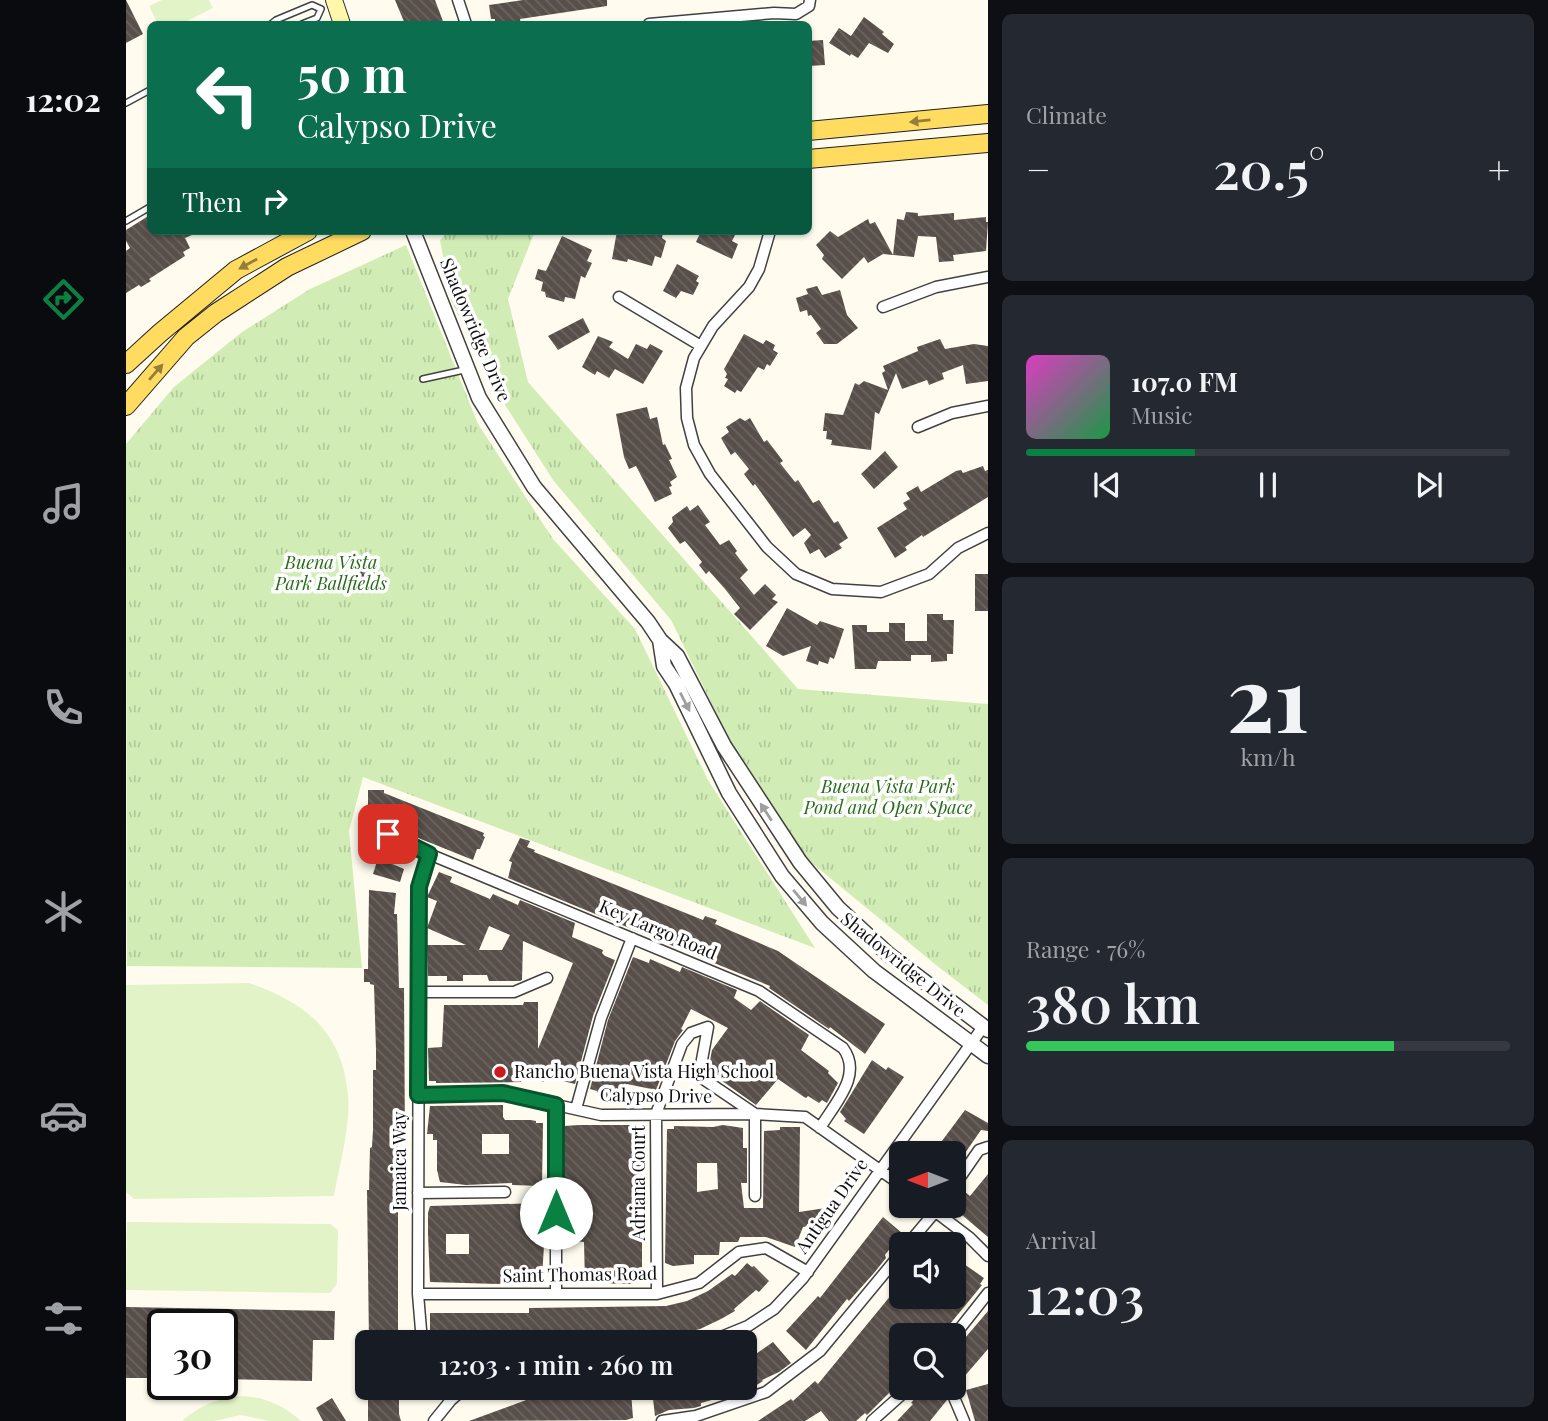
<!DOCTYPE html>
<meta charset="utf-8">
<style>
:root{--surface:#171b24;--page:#242831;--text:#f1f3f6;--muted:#9ea1a6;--line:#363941;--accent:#0b8043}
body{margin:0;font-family:"Playfair Display",serif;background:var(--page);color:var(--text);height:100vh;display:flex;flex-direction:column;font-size:26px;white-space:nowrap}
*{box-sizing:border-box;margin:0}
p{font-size:23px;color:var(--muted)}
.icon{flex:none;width:38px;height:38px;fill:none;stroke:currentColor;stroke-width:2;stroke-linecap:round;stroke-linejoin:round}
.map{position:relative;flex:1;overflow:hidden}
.details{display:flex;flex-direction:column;gap:14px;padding:14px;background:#0d0f14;width:560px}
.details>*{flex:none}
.hud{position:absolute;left:21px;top:21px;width:665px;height:214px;border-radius:10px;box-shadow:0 2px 5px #0004;background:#0b6e4f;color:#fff;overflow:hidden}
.needle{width:46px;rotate:270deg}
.buttons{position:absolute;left:763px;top:1141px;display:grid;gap:14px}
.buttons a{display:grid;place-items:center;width:77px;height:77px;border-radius:10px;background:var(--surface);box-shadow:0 2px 5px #0004;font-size:35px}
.speed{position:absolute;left:21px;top:1309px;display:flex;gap:14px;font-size:35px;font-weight:700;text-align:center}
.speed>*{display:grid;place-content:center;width:91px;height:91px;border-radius:50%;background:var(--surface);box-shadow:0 2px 5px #0004;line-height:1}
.speed .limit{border:4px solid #111;border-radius:10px;background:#fff;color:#111}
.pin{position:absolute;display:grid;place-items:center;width:60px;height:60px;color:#fff;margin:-30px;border-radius:14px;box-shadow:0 4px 10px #0006}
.me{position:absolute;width:77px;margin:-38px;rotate:0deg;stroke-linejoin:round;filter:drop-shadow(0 0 5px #0008)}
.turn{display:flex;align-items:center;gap:24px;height:147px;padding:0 35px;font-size:32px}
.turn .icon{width:91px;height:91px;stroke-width:2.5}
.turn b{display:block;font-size:49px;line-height:60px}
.then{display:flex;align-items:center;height:66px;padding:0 35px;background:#0003;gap:14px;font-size:26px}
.big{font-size:52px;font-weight:600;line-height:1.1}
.details .card{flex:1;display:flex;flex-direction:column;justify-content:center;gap:10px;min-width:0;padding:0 24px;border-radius:10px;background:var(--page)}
.details .dial{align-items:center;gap:0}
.dial b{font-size:91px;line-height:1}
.song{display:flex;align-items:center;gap:21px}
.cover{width:84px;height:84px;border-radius:10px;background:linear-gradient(135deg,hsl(310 70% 55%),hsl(140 70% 35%))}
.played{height:7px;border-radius:4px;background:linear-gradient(90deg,var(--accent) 35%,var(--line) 35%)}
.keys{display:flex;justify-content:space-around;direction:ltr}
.heat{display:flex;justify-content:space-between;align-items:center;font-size:38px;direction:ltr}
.charge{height:10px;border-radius:5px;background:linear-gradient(90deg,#34c759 76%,var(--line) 0)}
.trip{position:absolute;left:229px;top:1330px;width:402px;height:70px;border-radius:10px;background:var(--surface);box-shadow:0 2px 5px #0004;font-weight:600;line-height:70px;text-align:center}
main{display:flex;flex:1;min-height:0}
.tab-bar{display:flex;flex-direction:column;width:126px;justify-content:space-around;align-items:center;background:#090b0e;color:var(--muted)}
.tab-bar .icon{width:49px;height:49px}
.tab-bar .active{color:var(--accent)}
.tab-bar b{font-size:32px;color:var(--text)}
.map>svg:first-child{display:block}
.park{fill:url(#park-tufts)}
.pitch{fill:#e3f3c8}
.building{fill:url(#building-back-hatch);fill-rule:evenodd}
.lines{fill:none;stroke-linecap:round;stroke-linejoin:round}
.service-casing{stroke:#414141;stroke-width:8}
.minor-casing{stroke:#414141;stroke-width:13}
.tertiary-casing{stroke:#414141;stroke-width:17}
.secondary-casing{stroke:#303030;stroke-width:18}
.primary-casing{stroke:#1f1f1f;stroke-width:20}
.service{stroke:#fff;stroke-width:5}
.minor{stroke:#fff;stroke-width:10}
.tertiary{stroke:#fff;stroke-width:14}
.secondary{stroke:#fff7aa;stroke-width:16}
.primary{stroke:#ffdb5f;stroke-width:18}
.oneway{fill:#937f3b}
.oneway2{fill:#9f9f9f}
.route-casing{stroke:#07532c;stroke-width:18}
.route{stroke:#0b8043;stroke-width:12}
.poi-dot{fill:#ca1b1f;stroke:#fff;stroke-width:2.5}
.labels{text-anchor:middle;stroke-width:7;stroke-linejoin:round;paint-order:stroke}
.street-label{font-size:18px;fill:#0e0e0e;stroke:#fff}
.park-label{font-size:18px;font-style:italic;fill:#286c19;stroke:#fff}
.poi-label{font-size:18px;fill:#0e0e0e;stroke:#fff;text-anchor:start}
</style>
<main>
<nav class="tab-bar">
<b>12:02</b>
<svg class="icon active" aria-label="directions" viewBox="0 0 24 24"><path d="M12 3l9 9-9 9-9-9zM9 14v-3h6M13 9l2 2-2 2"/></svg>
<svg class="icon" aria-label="music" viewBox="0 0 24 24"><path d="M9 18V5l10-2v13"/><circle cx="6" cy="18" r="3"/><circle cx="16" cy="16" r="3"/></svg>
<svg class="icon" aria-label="phone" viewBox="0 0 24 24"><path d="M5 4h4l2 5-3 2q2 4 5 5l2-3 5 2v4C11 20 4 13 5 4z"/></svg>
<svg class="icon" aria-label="climate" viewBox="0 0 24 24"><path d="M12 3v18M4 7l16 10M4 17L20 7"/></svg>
<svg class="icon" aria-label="car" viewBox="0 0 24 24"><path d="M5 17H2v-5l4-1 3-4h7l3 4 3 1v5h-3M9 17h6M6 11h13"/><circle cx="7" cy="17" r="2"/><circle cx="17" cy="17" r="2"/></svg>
<svg class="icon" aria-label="filters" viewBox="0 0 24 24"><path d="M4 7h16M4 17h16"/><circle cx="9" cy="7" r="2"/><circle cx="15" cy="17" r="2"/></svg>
</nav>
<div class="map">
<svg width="862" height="1421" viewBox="0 0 862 1421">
<defs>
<pattern id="park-tufts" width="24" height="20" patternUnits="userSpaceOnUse" patternTransform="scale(1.75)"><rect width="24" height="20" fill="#d1edb5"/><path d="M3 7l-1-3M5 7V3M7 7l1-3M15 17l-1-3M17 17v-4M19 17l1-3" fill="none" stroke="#b2ca9a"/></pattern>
<pattern id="building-back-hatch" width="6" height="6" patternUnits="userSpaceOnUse" patternTransform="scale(1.75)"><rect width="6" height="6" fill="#584f4a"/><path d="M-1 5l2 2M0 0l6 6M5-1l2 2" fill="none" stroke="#6b6460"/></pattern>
</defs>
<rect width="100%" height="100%" fill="#fffcef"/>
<path class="park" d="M323,231h86l-27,68 20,83 270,307 190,15v301l-52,-40 -162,-133 -103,-212 -118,-140 -62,-97 -40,-83 -11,-60z
M280,245l72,179 75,115 82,90 73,151 107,168 -452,-171 -14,54 13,137 -235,-2 -1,-522 48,-57 68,-55 68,-43z"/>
<path class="pitch" d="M36,0h47l4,8 -32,16h-23l-9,-18z
M123,983c57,19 94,50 99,112 3,29 -9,72 -14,101l-200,3 -8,-7v-207z
M1,1222l203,2 8,6 -1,54 -7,9 -204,-3z
M115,1396c24,1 42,9 60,25h-32l-28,-6 -27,6h-32c18,-16 36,-23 59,-25z"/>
<path class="building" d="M0,0l17,34 -17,9z
M269,0h40l9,24h-39z
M397,0h84v6l-87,13 1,5h-16l-1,-2 -9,1v-4h-4l-2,-14z
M738,17l20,15 -2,2 12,10 -6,9 -19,-10 -11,15 -7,-4 -1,2 -21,-13 10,-15 12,8z
M697,40l2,25 -17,1v-25z
M780,212l12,1v3l36,-3v7l32,-3v5h2l-2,29 -33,4 1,6 -15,1 -3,-25 -18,-1 -4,21 -31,-3 -15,9 -4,-6 -22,22 -20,-20 2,-4 -8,-10 14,-14 8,6 30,-18 2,5 5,-2 18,33 4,-36 7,1z
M24,215v16h51l-16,7 5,10 -7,4 2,4 -36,23 2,2 -10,6 -2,-2 -13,8v-42l4,-3 -4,-7v-11z
M491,231l46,2 -1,5 4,3 -5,17 -6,-2 -3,10 -24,-7 -1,3 -15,-3z
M575,231h36l-5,10 6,3 -6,15 -36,-17z
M436,236l30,14 -5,11 5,2 -7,15 -4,-2 -6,23 -10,-2 -1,5 -18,-5 -1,-5 -4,-1 2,-9 -8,-3 3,-10 8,2z
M551,264l22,12 -3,5 3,2 -6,12 -12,-4 -5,7 -13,-7z
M691,286l5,9 18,-5 7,25 11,13 -21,16h-13l-8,-11 5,-4 -10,-14 -3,1 -1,-6 -7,2 -4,-14 12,-4 -2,-5z
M457,318l7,14 -32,18 -10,-14z
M618,334l19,10 3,-4 9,5 -2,5 5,3 -8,13 -3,-2 -3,6 -6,-3 -17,25 -4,-2 -2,3 -11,-7 4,-7 -3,-1 2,-4 -3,-5z
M472,336l15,6 -4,5 19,12 8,-15 11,5 3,-5 13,7 -20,33 -28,-15 -6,9 -12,-7 -2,4 -13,-8z
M814,339l5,10 29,-5 14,2v35l-22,3 -3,-19 -21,8 2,6 -15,6 -2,-5 -25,9 -6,-16 -17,41 -4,-2 -4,38 -40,-5 1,-5 -6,-1 1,-8h-4l2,-18 18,2 12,-32 4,2 5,-4 24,9 -6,-17 3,-2 -2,-5 35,-15 -1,-4z
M521,407l3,12 7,-2 6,28 2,-1 7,15 -3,1 8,17 -7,5 2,4 -3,1 3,7 -17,8 -19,-36 -7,3 -5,-12 -8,-43z
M614,418l5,3 5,-3 14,24 3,-2 16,21 -3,2 15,19 3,-2 15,23 6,-3 15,23 4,-2 10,17 -9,6 3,4 -17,10 -6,-9 -9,5 -6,-11 7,-8 -6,-7 -12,9 -38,-53 -2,2 -9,-12 5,-5 -14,-17 -4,3 -10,-17 8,-6 -3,-5z
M759,451l13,16 -24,22 -13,-15z
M857,466l2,5 3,-1v27l-65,40 -1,-2 -17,12 2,3 -12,8 -18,-30 30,-19 -4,-6 7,-4 -4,-6 12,-7 3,6 35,-21 5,-1 2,3z
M572,505l12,17 -5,3 15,20 9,-5 8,11 -2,2 13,17 -8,8 14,17 11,-11 11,11 -4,4 6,3 -28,28 -16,-16 6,-6 -15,-19 -16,-18 -3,3 -7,-9 3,-3 -17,-21 -5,3 -12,-16 5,-6 -1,-5 15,-11 3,5z
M226 578a12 12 0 1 1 24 0a12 12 0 1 1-24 0Z
M849,574h13v37h-13z
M661,608l30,17 3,-4 24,8 -10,30 -4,-2 -2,7 -9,-3 -1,4 -12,-4 5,-15 -28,10 -17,-10z
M801,614h16v6h11l-1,34h-6v7l-16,1v-7h-20v6h-33l-2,8h-21l-3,-44h15v7h22v-9h16v18h22z
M242,790h16v3l100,40 -1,3 2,1 -5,12h-3l-4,11 -67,-27 -22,-11 1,-3 -17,-4z
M394,838l10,3 -3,6 8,3 -1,2 169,68 2,-4 12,4 -2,4 63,27 107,73 -20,30 -35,-27 -1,2 -60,-41 1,-2 -262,-108 4,-16 -3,-1z
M252,858l26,11 -4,13 -27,-8z
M313,872l13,5 -2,5 40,17 3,-5 25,11 2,-5 55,23 -3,14 31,13 -1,3 3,3 10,4 -22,56 -18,68 -12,-3v-7h-19v8l-23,-6v6l-85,1v-2h-7l-1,-33 14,-1 2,-42h79l1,-3h14v47l35,-86 -50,-22 -1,39 -2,1h-31l-2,-6h-24v6h-16v-5h-19l-1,-31h39l-39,-17 10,-27 -10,-4zM363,926l21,9 -8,15h-23z
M243,890l27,3 -2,21h3l2,74h5l1,155 -7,1v198h-29l-2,-152h2l1,-42 2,-1 1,-17v-60h3v-20l-2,-65 -4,-1v-2h-6v-13h4z
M507,957l16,6 1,-4 30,13 2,-5 55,23 -3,8 17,12 9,-9 49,34 -8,15 28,21 -1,2 10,10 -11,20 -5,-3 -3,3 -11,-7 -2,2 -2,-1 -26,-18 -22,26 -48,-34 4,-21 16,-22 -37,-19 -10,20 2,1 -8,11 -19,49 -29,-6 -5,18 -23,-5 -2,-6 -7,-2 18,-69z
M746,1060l14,10 2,-3 16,10 -40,57 -20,-13 2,-2 -6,-7z
M377,1105v12l2,3h26l5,1v2h7l-1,63 -30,-1v-2l-46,2 -26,-3 -3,-12v-30h-4v-6h-6l3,-28zM356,1134h27v20h-27z
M839,1110l23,13v8l-7,-1 -27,39v-16h-21z
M453,1125h55v3h8v154l-9,1v1l-48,-1 -1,-41 -19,-2 -1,-114z
M597,1125l20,3v20h4v35h-6l3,25h19l1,-77 16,-1v-3h20l-1,85 27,-4 3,14 -26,5 -8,20 -29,-10h-26l-2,5h-18l-1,13h-25v9l-21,2 -8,-3 2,-134h7v-3l39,1zM571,1163h20l1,26 -21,3z
M862,1174v63l-26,-22 -7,-10 10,-13 5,4z
M416,1203l2,43 -2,31 -8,1 1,2 -5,1h-24l-1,2 -7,1 -68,-2 -2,-48v-21l2,-7zM320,1234h23v20h-23z
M757,1217l19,16 -17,22 1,3 -12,15 -17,19 -8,9 -2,-2 -41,51 -20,-19 32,-35 2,2z
M828,1257l30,21 -4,6 2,1 -41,50h-40v46l-34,34 -2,-2 -9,8h-27l-8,-10 -16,10h-47l33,-22 2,2 22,-20 3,3 83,-101v14h53z
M621,1263l5,4 2,-1 15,15 -10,11 -3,-2 -22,19 1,2 -14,8 -21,10 -34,8 1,5h-232v-2h-5v-27h99v-5l137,-2 21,-5 21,-10 24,-17 3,2z
M0,1307l209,4 -1,29h-21l-1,41 -89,-2 -1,-54h-59v53h-37z
M862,1311v38l-25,29 -9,-9v-18z
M647,1342l18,21 -12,9 -17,8 1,1 -11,7 -3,-3 -3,2v-26z
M862,1384v37h-13l-9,-31z
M252,1388h21v26l2,7h-33v-30l10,-1z
M542,1388h75l1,3 -43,12v3l-7,2 -25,2 -14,6 -3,-26z
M797,1388h10l8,6 -1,2 4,-1 3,5 -17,21h-33l16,-17 -2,-1z
M505,1392l2,26 -7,2 -157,1 60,-22 -1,-2 14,-3 59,-1v1z
M206,1398l14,23h-23l-7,-13z"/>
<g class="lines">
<g class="service-casing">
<path id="service" d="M145,24l5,-4 36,-15 9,4 -4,9 -15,6
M0,103l24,-13
M0,221l24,-14
M297,379l41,-9"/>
</g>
<g class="minor-casing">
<path id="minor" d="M332,0l8,24
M523,24l125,-11 22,1 13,-8 1,-6
M644,231l-11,38 -10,18 -36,39 -19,32 -8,30 1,30 7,27 16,29 57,73 29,27 36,15 49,3 48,-18 29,-26 30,-15
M493,297l82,49
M757,307l53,-20 52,-10
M792,427l34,-14 36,-7
M242,823l61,31 330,137 84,57c20,27 -8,55 -23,80
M293,992h95l33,-14
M292,1095l85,-2 98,22 154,-1 50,3 96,68
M450,1109l25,-91 31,-80
M828,1186l25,-36 9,-3
M292,1193l87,-1
M802,1206l42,32 18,18
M782,1244l32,-38
M292,1294h239l42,-11 40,-31 27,-4 42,24
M430,1294v-189
M531,1294l-1,-180 26,-70 9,-11 17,-6 -9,49 56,38v82
M828,1336l34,-43
M296,1342l-4,-48 1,-407 10,-33
M583,1342l39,-16 26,-17 29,-31 180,-251
M314,1388l11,12
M824,1388l14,33
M308,1421l17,-21 14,-12
M536,1421l34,-5 70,-24 54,-41 81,-98
M746,1421l37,-33"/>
</g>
<g class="tertiary-casing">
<path id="tertiary" d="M287,231l66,167 55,89 114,135 12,18 17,16 47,90 76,116 38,46 50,46 100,76
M534,640l4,26 12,18 53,109 53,83 40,47 52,48 114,85"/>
</g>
<g class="secondary-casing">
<path id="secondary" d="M208,0l8,24"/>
</g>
<g class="primary-casing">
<path id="primary" d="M682,131l180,-17
M682,159l180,-16
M0,364l34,-31 76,-63 72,-39
M0,406l60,-69 30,-24 71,-46 75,-36"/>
</g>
<use href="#service" class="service"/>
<use href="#minor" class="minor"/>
<use href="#tertiary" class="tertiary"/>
<use href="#secondary" class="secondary"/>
<use href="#primary" class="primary"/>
</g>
<defs><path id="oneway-solid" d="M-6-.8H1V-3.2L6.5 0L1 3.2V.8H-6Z" transform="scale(1.75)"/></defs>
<g class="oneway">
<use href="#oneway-solid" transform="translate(794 121) rotate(174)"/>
<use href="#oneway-solid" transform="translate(122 264) rotate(151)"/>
<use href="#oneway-solid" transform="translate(30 372) rotate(-49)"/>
</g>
<g class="oneway2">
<use href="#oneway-solid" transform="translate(559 702) rotate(63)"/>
<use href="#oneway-solid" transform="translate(640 812) rotate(-123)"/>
<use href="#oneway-solid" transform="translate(674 898) rotate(50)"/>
</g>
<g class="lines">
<g class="route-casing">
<path id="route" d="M262,834l41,20 -10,33 -1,208 85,-2 53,12v108"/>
</g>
<use href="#route" class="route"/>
</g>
<circle class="poi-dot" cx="374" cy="1072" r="7"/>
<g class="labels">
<g class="street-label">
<text transform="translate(349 330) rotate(67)" y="6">Shadowridge Drive</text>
<text transform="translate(532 930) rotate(23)" y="6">Key Largo Road</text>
<text transform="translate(777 965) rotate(39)" y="6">Shadowridge Drive</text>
<text transform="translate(530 1096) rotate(1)" y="6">Calypso Drive</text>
<text transform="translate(274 1161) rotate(-90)" y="6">Jamaica Way</text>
<text transform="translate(513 1183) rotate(-90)" y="6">Adriana Court</text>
<text transform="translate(706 1206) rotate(-55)" y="6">Antigua Drive</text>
<text transform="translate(454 1275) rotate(-1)" y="6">Saint Thomas Road</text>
</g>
<g class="park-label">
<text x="205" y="569">Buena Vista<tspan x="205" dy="21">Park Ballfields</tspan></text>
<text x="762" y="793">Buena Vista Park<tspan x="762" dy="21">Pond and Open Space</tspan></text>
</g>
<g class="poi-label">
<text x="388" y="1078">Rancho Buena Vista High School</text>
</g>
</g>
</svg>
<div class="buttons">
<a><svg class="needle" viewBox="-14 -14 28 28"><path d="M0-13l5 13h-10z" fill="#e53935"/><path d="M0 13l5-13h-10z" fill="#9ea1a6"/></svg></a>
<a><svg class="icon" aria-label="sound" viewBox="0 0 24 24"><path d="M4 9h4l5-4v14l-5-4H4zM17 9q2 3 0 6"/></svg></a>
<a><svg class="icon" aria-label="search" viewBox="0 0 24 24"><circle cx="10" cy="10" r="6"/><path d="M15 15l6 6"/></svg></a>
</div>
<div class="speed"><div class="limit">30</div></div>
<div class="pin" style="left:262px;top:834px;background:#d93025"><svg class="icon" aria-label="arrive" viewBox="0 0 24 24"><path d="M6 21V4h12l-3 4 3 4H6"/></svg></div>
<svg class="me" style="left:430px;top:1213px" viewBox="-20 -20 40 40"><circle r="19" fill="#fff"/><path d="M0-13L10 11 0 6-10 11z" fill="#0b8043"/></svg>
<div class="trip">12:03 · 1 min · 260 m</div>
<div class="hud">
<div class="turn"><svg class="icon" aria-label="left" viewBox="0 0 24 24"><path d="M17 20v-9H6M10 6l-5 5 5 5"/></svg><div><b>50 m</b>Calypso Drive</div></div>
<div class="then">Then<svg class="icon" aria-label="right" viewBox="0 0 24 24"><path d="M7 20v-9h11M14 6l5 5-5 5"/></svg></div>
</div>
</div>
<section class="details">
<div class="card"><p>Climate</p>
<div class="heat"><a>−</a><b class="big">20.5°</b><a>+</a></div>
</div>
<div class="card">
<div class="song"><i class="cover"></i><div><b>107.0 FM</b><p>Music</p></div></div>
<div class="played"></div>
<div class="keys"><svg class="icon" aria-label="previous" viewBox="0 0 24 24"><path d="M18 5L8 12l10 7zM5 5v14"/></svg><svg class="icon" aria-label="pause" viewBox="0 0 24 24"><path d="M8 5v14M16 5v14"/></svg><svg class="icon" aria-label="next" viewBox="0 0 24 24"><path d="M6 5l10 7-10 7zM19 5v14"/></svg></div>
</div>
<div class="card dial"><b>21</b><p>km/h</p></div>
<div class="card"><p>Range · 76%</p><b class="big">380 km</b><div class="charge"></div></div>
<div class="card"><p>Arrival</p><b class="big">12:03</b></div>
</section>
</main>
